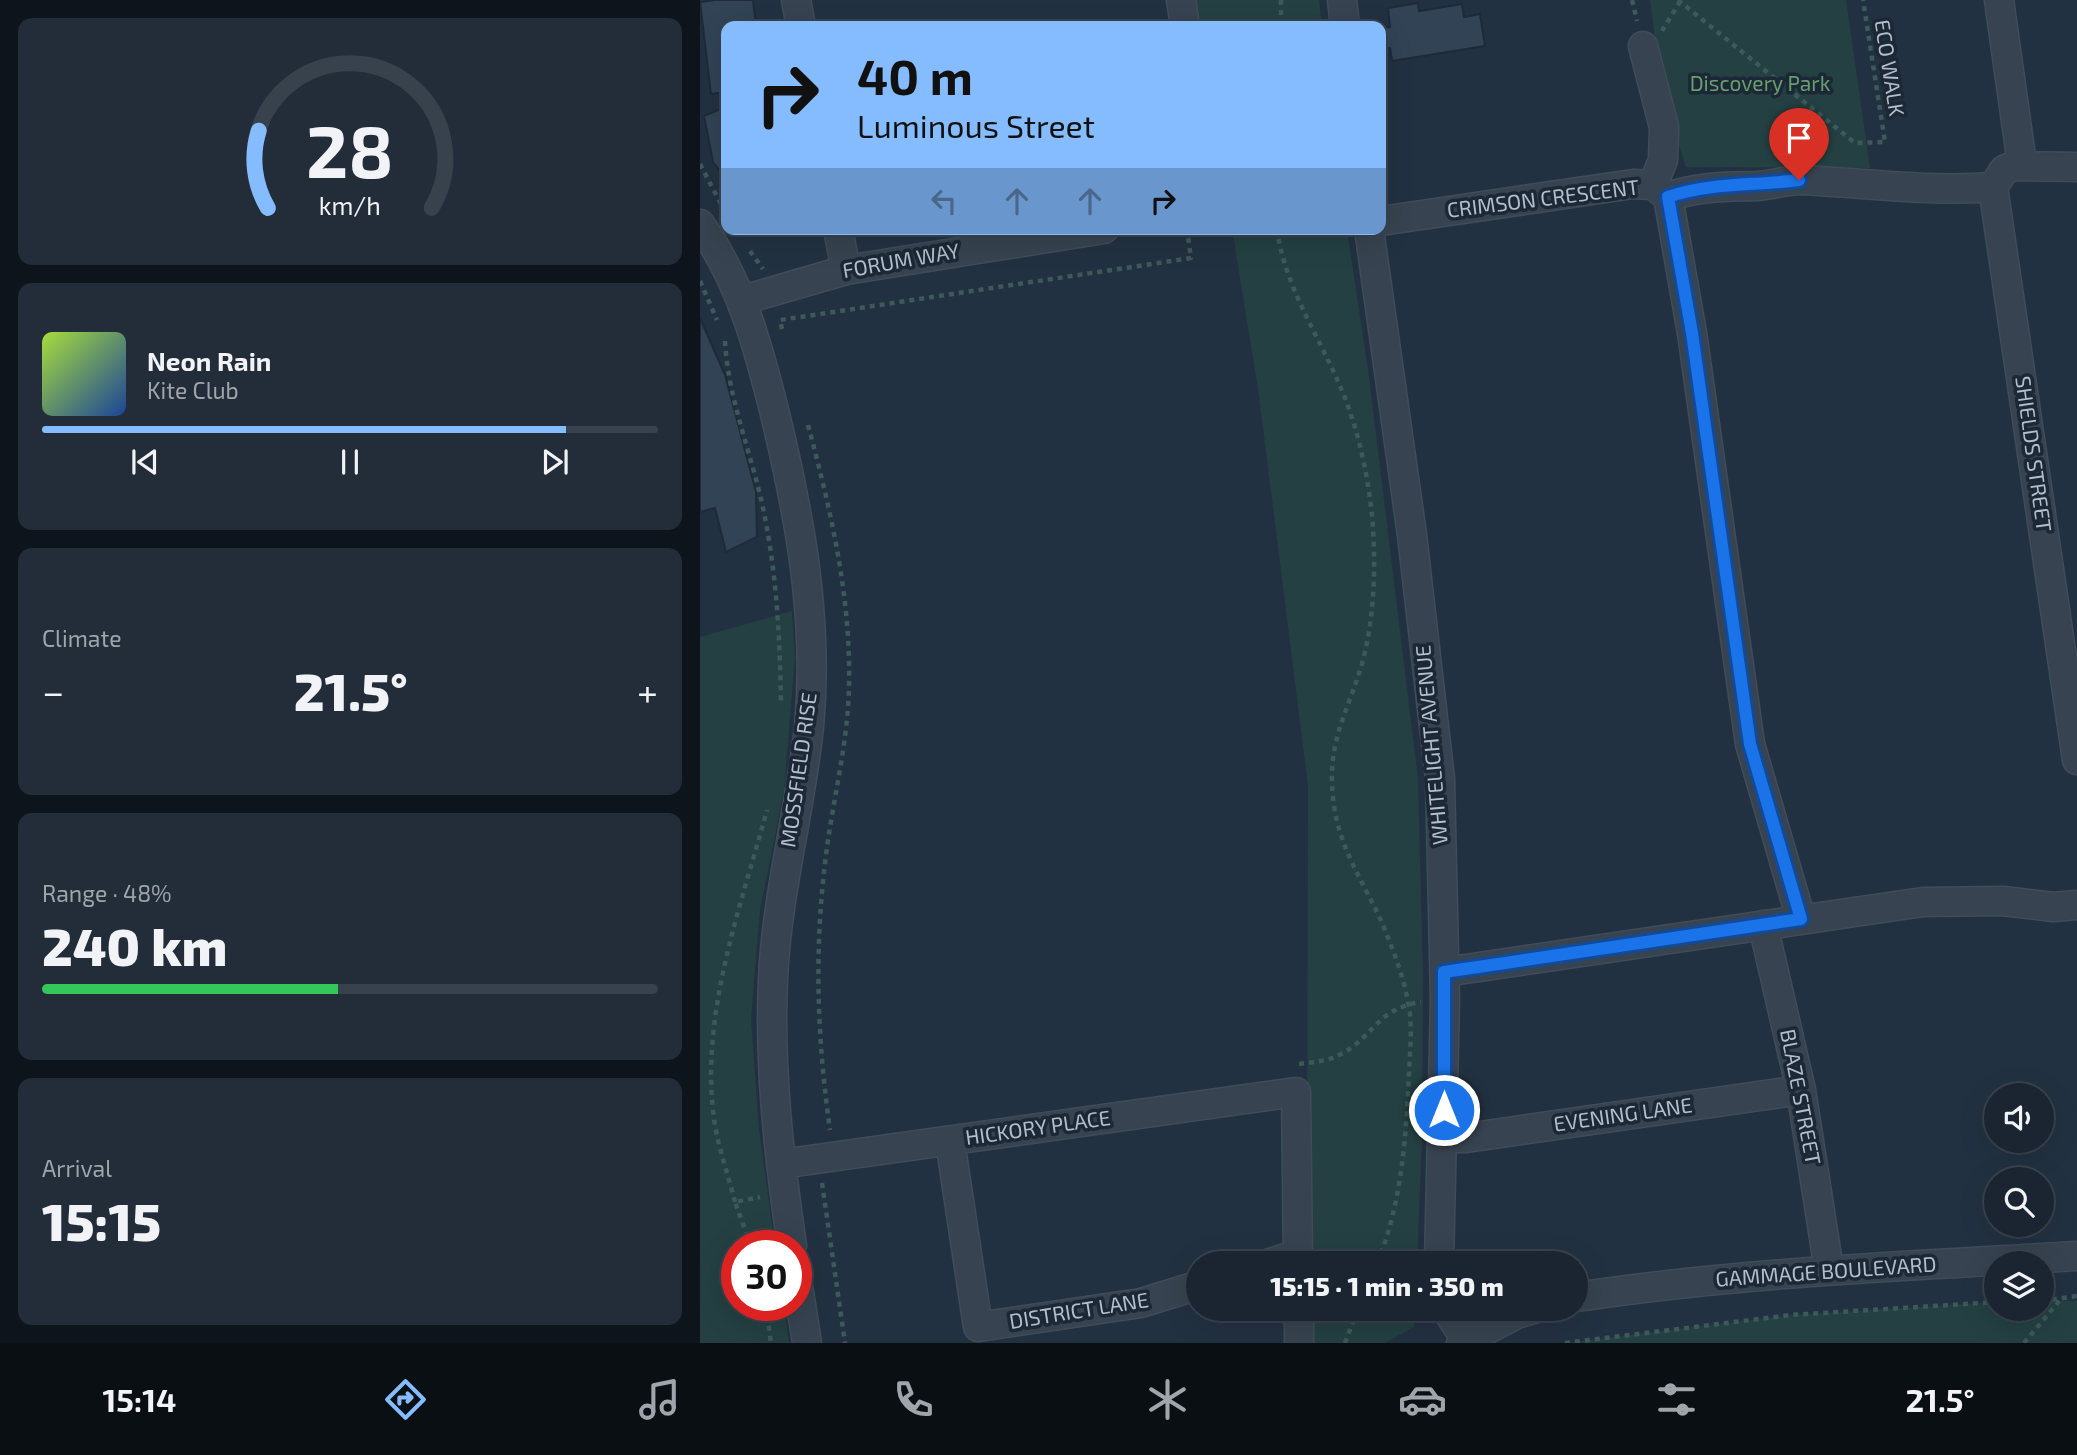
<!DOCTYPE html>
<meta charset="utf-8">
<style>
:root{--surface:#1a2531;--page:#232d39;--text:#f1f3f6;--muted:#9fa5ab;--line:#38424d;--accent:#84bcff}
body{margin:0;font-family:"Exo 2",sans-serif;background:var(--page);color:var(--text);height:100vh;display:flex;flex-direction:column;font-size:26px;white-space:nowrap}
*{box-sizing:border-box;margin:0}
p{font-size:23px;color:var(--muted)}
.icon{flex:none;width:38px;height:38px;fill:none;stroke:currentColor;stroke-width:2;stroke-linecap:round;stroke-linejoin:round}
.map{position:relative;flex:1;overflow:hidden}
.panel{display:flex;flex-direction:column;gap:18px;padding:18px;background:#0e141b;width:700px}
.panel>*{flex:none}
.top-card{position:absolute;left:21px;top:21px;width:665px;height:214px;border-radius:14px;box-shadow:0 7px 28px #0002,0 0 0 2px var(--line);background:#84bcff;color:#111;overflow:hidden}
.tools{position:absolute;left:1284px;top:1083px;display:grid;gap:14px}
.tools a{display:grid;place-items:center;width:70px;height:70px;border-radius:50%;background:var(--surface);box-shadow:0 7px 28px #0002,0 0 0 2px var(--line);font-size:35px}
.speed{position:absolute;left:21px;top:1230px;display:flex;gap:14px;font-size:35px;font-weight:700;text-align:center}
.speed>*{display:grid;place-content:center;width:91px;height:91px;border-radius:50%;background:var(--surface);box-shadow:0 7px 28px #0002,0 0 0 2px var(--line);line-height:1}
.speed .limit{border:10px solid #d22;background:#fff;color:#111}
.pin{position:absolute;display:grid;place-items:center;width:60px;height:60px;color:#fff;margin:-72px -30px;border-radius:50% 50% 50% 0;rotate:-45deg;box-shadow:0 0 7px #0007}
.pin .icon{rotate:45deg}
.me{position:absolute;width:77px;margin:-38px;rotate:0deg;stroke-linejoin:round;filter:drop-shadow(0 0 5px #0008)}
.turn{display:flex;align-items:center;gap:24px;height:147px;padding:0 21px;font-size:32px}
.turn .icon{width:91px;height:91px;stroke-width:2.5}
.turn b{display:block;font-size:49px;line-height:60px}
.lanes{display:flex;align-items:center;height:66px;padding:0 21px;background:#0003;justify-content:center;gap:35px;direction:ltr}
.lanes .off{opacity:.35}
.big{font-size:52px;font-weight:800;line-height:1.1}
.panel .card{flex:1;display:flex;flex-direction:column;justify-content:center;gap:10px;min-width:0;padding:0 24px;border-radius:14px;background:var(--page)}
.panel .dial{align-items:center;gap:0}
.dial svg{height:182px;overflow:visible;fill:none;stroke:var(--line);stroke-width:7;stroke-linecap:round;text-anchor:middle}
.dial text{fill:var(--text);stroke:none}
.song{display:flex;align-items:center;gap:21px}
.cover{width:84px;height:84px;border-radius:10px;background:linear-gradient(135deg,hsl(80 70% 55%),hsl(220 70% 35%))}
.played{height:7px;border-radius:4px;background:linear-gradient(90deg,var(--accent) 85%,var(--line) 85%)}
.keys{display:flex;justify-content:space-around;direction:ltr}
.heat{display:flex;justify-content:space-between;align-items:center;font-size:38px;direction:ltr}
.charge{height:10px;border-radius:5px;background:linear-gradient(90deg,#34c759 48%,var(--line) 0)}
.trip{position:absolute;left:486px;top:1251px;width:402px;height:70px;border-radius:35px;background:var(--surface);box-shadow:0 7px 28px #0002,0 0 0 2px var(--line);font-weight:800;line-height:70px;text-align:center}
.tabs{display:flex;height:112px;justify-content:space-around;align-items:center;background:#0a0f14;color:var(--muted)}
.tabs .icon{width:49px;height:49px}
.tabs .on{color:var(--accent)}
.tabs b{font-size:32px;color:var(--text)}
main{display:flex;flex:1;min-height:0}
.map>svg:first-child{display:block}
.green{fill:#244042}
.building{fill:#314355;stroke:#1e2a37;stroke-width:2}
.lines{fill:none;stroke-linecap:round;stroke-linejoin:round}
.minor-casing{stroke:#404c59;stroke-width:31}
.path{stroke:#3d5959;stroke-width:4.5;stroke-dasharray:5 5;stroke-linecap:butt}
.minor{stroke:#374350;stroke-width:28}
.route-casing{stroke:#114b97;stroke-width:18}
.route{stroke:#1a73e8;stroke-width:12}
.labels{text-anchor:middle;stroke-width:7;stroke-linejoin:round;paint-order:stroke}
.street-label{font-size:21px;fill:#b3becb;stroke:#1c2835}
.park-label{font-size:21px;fill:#689e70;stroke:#1c2835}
</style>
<main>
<section class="panel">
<div class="card dial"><svg viewBox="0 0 100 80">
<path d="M14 69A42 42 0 1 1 86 69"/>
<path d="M14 69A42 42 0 0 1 10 35" stroke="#84bcff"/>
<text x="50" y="56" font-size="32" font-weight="700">28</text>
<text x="50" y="72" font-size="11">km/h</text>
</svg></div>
<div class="card">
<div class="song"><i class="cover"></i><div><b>Neon Rain</b><p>Kite Club</p></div></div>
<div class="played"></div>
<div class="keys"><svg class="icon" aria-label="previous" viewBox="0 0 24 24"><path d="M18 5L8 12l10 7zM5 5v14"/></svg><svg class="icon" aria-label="pause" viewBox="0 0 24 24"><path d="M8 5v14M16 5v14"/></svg><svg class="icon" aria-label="next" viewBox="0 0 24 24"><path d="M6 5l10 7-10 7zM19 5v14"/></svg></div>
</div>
<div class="card"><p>Climate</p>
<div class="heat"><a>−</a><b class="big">21.5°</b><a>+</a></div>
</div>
<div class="card"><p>Range · 48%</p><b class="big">240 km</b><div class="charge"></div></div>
<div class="card"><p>Arrival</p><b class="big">15:15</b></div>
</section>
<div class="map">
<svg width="1377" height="1343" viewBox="0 0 1377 1343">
<rect width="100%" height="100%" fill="#223141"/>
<path class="green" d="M495,0h124l3,26h-122z
M950,0h196l24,168 -184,-1 -24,-75z
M532,229h115l22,148 49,402 5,195 -1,167 -5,122h-110l1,-478 -50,-397z
M92,611l3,46 -11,134 -24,119 -9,110 8,109 16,117h-38v60h47l5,37h-89v-706z
M1342,1301h35v42h-512l226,-28 206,-13v7h45z
M607,1309h108l-1,18 -29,16h-78z"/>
<path class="building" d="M15,0h38l3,26h-30v66l-15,2 -11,-92z
M718,3l1,8 43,-7 2,13 16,-3 5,32 -93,15 -2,-13 -7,1 -2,-16v-5l9,-1 -2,-19z
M25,107h1v72l-13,-17 -9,-46z
M0,318l25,57 31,117 1,45 -31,15 -11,-44 -15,4z"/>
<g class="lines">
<g class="minor-casing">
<path id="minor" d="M96,0l5,26
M481,0l4,26
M642,0l3,26
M1299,0l23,164
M943,46l21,81 -1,33 -10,25
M1377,167l-64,-1 -9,4 -11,17 84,573
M968,197l24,136 58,411 51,175
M968,197c31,-11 58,-10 90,-11 14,-1 29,-6 43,-6 64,3 128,12 192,7
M681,221l252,-37 20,1 15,12
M0,224c41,58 58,122 75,190 25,104 44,205 34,313 -9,85 -32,166 -36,251 -4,90 6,179 19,268
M138,229l8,41
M669,229l43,306 28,244 5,221 -6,264
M43,300l103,-30 258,-41
M1063,925l38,165 28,180
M745,972l478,-70 80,-1 50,6 24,-2
M744,1138h22l335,-48
M250,1141l28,186 163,-24 58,-18
M81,1164l515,-72 2,172
M567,1264l31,-10
M96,1273l11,70
M877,1297c165,-25 333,-31 500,-41
M599,1309v34
M746,1309l20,31
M761,1343l56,-29 17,-5"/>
</g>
<path class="path" d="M581,0v26
M932,0l5,21
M978,0l177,143 30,-1 -22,-142
M962,31l19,-31
M0,164l23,44
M577,229c9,66 51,119 72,180 12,34 19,70 23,106 4,47 3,99 -9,145 -16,57 -38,81 -29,146 7,49 36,85 53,129 9,22 17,45 21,67 5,23 2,48 1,71 -3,64 -7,130 -32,191
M50,251l13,18
M0,281l17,39
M82,329l-2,-9 411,-62 -4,-29
M25,341c3,60 29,118 40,177 12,61 15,124 16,186
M108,425c23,86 43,172 41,261 -1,57 -16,113 -23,169 -12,93 -9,183 4,275
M599,1064c15,-2 30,-3 42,-10 35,-19 35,-45 80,-52
M122,1183l23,160
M35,1202c-7,-28 -17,-55 -21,-83 -14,-104 26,-210 53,-309
M51,1246l-16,-44 25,-5
M1342,1301l35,-5
M66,1306l5,37
M645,1343l13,-34
M865,1343l226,-28 206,-13
M1324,1343l36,-43"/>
<use href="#minor" class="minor"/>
</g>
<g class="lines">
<g class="route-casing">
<path id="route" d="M744,1110v-138l357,-53 -51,-175 -58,-411 -24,-136c43,-15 87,-11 131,-17"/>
</g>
<use href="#route" class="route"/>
</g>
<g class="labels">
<g class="street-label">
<text transform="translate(1189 68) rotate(81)" y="7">ECO WALK</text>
<text transform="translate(843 199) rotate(-7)" y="7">CRIMSON CRESCENT</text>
<text transform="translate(201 261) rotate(-10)" y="7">FORUM WAY</text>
<text transform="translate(1333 454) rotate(82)" y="7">SHIELDS STREET</text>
<text transform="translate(732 745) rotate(-95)" y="7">WHITELIGHT AVENUE</text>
<text transform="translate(99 770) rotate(-82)" y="7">MOSSFIELD RISE</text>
<text transform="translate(1100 1097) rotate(79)" y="7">BLAZE STREET</text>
<text transform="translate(923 1115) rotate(-8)" y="7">EVENING LANE</text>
<text transform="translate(338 1128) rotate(-8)" y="7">HICKORY PLACE</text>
<text transform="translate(1126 1272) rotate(-4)" y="7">GAMMAGE BOULEVARD</text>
<text transform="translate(379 1311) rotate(-9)" y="7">DISTRICT LANE</text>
</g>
<g class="park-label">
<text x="1060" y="91">Discovery Park</text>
</g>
</g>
</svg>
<div class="tools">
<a><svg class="icon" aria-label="sound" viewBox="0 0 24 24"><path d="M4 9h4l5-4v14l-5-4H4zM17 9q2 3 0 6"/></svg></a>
<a><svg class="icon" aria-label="search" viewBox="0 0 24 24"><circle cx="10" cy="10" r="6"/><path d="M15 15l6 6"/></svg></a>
<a><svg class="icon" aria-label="layers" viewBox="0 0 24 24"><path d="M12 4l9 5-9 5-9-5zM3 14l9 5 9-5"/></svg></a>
</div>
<div class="speed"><div class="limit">30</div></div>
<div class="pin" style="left:1099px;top:180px;background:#d93025"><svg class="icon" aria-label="arrive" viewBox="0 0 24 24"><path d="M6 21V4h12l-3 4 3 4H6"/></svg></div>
<svg class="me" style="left:744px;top:1110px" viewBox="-20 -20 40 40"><circle r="17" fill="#1a73e8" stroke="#fff" stroke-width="3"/><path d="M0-11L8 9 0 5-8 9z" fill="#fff"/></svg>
<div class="trip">15:15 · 1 min · 350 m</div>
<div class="top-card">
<div class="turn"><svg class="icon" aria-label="right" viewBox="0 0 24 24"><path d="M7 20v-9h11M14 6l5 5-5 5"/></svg><div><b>40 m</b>Luminous Street</div></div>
<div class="lanes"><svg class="icon off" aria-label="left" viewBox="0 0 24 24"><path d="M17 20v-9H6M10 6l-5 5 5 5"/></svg><svg class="icon off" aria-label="ahead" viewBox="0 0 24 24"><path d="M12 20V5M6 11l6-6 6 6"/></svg><svg class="icon off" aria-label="ahead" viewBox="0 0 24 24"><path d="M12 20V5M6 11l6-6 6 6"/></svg><svg class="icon" aria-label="right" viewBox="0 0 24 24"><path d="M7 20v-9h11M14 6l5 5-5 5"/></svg></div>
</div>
</div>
</main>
<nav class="tabs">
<b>15:14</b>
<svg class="icon on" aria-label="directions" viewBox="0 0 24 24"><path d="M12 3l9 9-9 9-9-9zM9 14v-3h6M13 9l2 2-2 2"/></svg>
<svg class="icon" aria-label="music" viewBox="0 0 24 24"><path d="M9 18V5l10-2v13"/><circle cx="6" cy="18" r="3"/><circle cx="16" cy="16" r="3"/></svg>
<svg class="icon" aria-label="phone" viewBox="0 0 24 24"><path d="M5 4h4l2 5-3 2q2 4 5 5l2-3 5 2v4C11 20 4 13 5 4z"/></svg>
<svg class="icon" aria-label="climate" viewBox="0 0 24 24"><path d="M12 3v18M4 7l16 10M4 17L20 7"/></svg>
<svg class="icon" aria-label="car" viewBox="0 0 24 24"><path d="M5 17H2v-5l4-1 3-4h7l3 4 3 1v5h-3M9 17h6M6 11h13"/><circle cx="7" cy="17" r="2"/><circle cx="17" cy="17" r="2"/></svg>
<svg class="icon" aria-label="filters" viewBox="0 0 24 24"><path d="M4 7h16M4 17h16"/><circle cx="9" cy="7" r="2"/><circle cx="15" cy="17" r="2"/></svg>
<b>21.5°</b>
</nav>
